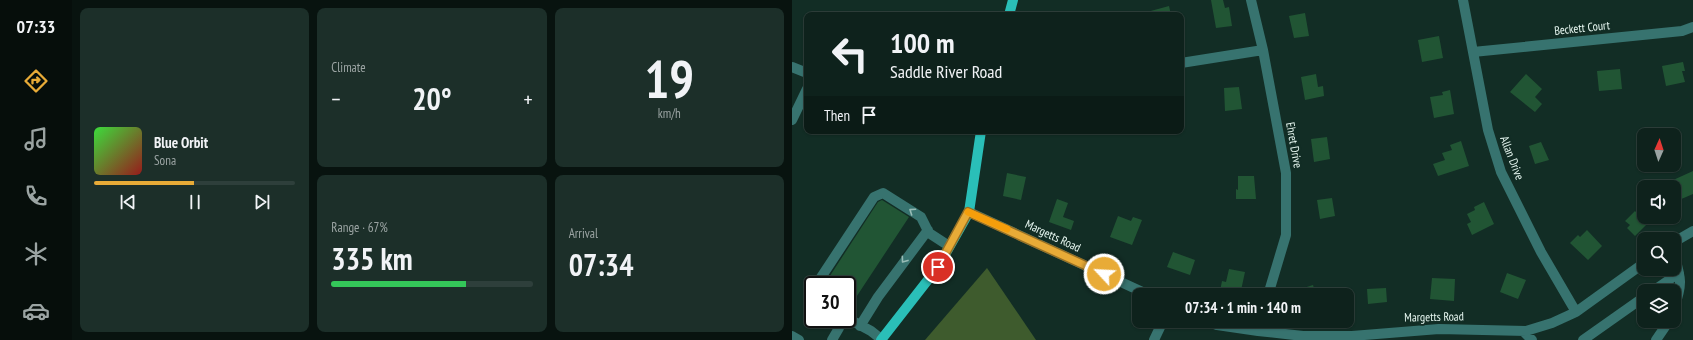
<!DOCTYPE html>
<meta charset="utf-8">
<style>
:root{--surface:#0e221c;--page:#1c2f29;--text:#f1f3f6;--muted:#9ba4a3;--line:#2e3f3b;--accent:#e8ab37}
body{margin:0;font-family:"PT Sans Narrow",sans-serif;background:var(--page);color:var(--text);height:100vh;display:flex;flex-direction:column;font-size:15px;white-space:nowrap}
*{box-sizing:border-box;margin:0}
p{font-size:13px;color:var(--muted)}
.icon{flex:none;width:22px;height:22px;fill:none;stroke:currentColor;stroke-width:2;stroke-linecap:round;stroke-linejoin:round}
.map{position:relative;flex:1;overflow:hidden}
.details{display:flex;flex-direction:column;gap:8px;padding:8px;background:#08130f;width:720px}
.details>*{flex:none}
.banner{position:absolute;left:12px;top:12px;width:380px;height:122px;border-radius:8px;box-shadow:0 1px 3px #0004,0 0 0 1px var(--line);background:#0e221c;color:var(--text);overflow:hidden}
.needle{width:26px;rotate:3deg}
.buttons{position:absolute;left:845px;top:128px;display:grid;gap:8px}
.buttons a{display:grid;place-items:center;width:44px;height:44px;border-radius:8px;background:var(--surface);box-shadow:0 1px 3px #0004,0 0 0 1px var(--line);font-size:20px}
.speed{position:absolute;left:12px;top:276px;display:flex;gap:8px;font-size:20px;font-weight:700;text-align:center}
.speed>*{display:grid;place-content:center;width:52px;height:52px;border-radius:50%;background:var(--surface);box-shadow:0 1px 3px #0004,0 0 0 1px var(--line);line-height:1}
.speed .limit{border:2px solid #111;border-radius:6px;background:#fff;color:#111}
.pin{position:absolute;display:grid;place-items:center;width:34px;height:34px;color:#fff;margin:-17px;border:2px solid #fff;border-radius:50%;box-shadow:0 1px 4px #0007}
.me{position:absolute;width:44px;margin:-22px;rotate:295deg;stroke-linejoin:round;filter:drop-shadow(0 0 3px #0008)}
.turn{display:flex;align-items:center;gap:14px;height:84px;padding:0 20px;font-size:18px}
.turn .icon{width:52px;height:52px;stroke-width:2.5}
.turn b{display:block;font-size:28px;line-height:34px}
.then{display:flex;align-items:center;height:38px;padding:0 20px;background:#0003;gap:8px;font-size:15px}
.big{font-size:30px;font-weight:700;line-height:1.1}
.details .card{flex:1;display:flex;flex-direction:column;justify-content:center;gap:6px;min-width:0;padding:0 14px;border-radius:8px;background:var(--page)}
.details .dial{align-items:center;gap:0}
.dial b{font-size:52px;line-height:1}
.song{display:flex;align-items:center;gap:12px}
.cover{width:48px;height:48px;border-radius:6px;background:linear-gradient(135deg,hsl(120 70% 55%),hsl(0 70% 35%))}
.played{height:4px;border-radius:2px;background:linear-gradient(90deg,var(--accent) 50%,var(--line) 50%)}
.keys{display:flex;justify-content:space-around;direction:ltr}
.heat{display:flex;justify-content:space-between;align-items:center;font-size:22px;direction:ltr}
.charge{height:6px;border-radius:3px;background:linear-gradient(90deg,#34c759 67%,var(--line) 0)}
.details .tiles{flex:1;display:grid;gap:8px;grid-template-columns:repeat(3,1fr)}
.card:first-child{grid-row:span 2}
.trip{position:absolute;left:340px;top:288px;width:222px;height:40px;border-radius:8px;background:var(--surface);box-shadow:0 1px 3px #0004,0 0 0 1px var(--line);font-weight:700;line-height:40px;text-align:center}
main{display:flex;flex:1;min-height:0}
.dock{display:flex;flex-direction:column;width:72px;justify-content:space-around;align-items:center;background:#060e0b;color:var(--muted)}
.dock .icon{width:28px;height:28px}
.dock .active{color:var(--accent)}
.dock b{font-size:18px;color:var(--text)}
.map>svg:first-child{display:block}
.forest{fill:#3e5b2d}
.building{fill:#215534}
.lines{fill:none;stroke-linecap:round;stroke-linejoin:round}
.minor{stroke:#37736f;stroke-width:10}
.major{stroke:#2abfb8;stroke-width:10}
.oneway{stroke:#98bcb6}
.route-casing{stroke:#976f24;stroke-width:10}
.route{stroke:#e8ab37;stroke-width:7}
.slow{stroke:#f59e0b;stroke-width:7}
.labels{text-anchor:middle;stroke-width:4;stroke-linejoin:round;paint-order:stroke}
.street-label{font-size:12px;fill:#e7f7f1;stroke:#122d25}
</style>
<main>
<nav class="dock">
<b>07:33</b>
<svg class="icon active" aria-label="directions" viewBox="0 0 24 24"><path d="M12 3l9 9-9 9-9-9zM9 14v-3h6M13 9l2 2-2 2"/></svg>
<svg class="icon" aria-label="music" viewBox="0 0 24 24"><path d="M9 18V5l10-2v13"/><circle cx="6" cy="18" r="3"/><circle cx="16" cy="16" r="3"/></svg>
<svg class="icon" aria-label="phone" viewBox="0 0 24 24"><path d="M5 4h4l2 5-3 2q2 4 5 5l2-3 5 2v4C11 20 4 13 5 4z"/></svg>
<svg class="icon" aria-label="climate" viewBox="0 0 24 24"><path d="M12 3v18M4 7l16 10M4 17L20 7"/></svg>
<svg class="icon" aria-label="car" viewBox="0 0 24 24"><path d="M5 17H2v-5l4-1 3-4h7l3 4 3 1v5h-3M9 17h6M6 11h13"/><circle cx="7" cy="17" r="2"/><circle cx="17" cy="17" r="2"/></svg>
</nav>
<section class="details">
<div class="tiles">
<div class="card">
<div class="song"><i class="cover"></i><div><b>Blue Orbit</b><p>Sona</p></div></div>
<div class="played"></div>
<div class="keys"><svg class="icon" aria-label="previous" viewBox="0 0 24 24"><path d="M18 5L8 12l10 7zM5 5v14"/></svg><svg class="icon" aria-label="pause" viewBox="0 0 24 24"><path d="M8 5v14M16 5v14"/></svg><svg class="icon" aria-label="next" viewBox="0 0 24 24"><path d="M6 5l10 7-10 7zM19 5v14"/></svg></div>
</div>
<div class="card"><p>Climate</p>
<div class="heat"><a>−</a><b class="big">20°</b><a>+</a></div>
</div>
<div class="card dial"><b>19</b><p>km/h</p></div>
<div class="card"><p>Range · 67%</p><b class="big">335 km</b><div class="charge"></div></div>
<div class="card"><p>Arrival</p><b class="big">07:34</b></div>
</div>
</section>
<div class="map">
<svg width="901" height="340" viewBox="0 0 901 340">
<rect width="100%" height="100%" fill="#122d25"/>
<path class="forest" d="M195,268l49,72h-111z"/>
<path class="building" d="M419,0h12l2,8 4,-1 3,19 -16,2z
M377,6l2,9h-24v-3z
M513,13l4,23 -15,2 -5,-22z
M647,36l4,22 -21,4 -4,-22z
M891,62l2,9h-3l3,11 -19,4 -4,-20z
M828,69l2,20 -23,2 -2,-20z
M524,74l2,13 5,-1 1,10 -19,4 -4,-23z
M734,74l16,15 -7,8 7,7 -7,8 -25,-20z
M447,87l3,22 -17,2 -1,-23z
M658,90l4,24 -20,4 -4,-21 13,-2 -1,-3z
M535,137l3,22 -16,3 -3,-23z
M669,141l8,25 -31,10 -5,-12 12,-4 -3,-7 10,-3 -2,-5z
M749,142l8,18 -14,4 -6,-18z
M901,171v23l-14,6 -8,-19z
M215,173l19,4 -5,23 -18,-4z
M446,176h16l2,23h-20v-10l2,1z
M540,198l3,18 -15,3 -3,-19z
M265,199l11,4 -5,14 11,4 -3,9 -22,-8z
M90,200l27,17 -62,94v-26h-23l54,-83z
M692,202l10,22 -22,11 -5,-11 4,-2 -4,-8 8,-4 -1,-3z
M843,211l12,13 -12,12 -8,-8 3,-3 -5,-4z
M326,216l13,5 2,-4 9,3 -10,25 -22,-8z
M795,230l15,16 -14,14 -18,-17 8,-8 2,2z
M381,252l22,8 -5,15 -23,-8z
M437,269l16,3 -5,23 -20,-4 2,-10 4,1z
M715,273l19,7 -8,19 -18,-7z
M640,278l23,1 -1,22 -24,-2z
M521,285l3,10h-28v-2z
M594,288l1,14 -19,2 -1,-15z"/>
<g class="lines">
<path class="minor" d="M459,0l12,50 23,123v62l-18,60
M671,0l25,130 13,42 40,80 35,60
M681,52l209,-21 11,-4
M389,63l82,-13
M0,67l15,6
M0,120l15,-31
M177,212l180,83
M882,242l19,-11
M882,254c7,24 9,30 0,54
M24,285l58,-88 9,-4 38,24 8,16 20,13
M21,290l-2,5 2,1
M861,291l26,-18
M55,318l24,13 10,8
M415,321l10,4 41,6 45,5h49l87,-7 87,2 26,-8 24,-11 68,-49
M68,326l18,-29 50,-67
M731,331l9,9
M0,336l7,4
M40,340l7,-12
M362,340l9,-19
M791,340l61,-43
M864,340l13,-19"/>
<path class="major" d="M217,15l4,-15
M89,340l57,-73 31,-55 12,-81"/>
</g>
<defs><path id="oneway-chevron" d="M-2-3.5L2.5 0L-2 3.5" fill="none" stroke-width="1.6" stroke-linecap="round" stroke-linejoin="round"/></defs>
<g class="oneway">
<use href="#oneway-chevron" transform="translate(120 211) rotate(-146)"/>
<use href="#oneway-chevron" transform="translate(112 260) rotate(126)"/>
</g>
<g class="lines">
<g class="route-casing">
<path id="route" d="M146,267l30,-55 136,62"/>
</g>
<use href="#route" class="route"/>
<path class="slow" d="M176,212l39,17"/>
</g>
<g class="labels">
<g class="street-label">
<text transform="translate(790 28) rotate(-6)" y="4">Beckett Court</text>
<text transform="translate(502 145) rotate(80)" y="4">Ehret Drive</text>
<text transform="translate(720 158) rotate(69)" y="4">Allan Drive</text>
<text transform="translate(261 236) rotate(25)" y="4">Margetts Road</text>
<text transform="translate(642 317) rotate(-1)" y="4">Margetts Road</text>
</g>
</g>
</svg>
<div class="buttons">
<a><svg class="needle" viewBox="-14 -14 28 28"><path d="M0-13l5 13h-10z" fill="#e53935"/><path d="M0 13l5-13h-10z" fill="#9ba4a3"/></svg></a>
<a><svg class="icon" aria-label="sound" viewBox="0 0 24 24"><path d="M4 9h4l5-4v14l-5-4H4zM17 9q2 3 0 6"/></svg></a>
<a><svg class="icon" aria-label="search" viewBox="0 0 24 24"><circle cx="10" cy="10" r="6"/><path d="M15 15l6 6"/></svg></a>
<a><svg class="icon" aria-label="layers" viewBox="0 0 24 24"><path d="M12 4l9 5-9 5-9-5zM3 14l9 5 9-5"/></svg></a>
</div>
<div class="speed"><div class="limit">30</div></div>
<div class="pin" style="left:146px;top:267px;background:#d93025"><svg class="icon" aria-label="arrive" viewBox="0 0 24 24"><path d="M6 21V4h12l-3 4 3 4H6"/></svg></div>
<svg class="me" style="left:312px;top:274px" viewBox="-20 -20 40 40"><circle r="17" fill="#e8ab37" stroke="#fff" stroke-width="3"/><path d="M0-11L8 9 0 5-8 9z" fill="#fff"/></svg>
<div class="trip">07:34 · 1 min · 140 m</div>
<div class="banner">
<div class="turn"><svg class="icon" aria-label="left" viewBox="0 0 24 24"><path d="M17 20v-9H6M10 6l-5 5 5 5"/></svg><div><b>100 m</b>Saddle River Road</div></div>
<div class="then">Then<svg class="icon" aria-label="arrive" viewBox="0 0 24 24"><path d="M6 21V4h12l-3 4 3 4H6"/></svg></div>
</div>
</div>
</main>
